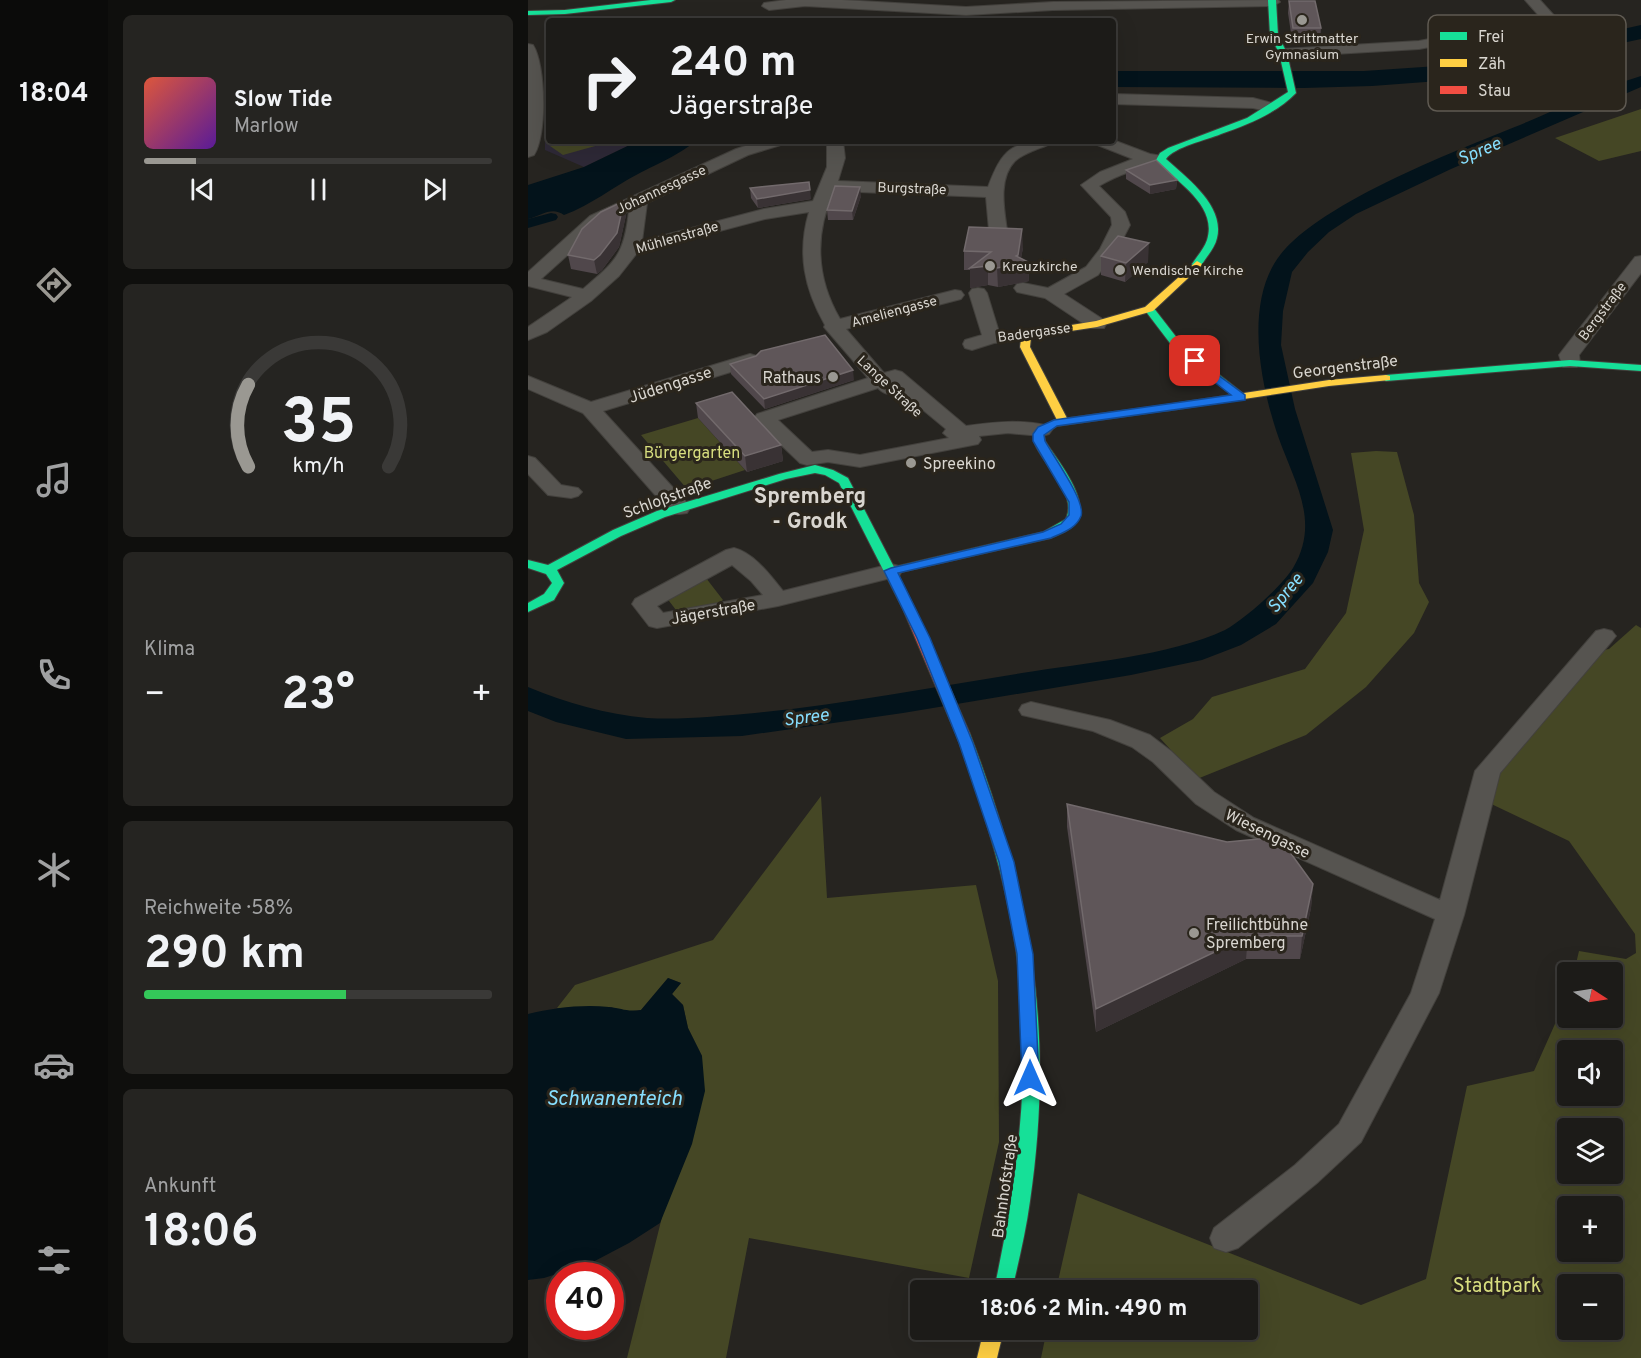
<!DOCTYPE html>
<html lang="de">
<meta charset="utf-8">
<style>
:root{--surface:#1c1b18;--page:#252421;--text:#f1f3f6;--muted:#a0a1a2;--line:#3a3937;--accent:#9a9892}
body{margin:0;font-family:Overpass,sans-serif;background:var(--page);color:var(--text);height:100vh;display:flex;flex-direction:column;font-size:22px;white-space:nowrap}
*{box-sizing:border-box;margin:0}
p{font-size:20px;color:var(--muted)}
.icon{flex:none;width:33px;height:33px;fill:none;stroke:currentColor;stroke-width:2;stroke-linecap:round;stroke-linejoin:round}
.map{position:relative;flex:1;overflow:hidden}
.panel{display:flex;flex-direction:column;gap:15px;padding:15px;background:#0f0f0d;width:420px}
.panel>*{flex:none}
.banner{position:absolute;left:18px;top:18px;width:570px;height:126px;border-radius:6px;box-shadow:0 6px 24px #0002,0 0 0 2px var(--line);background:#1c1b18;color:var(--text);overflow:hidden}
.needle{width:39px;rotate:102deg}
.controls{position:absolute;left:1029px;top:962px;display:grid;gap:12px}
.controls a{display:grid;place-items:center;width:66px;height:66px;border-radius:6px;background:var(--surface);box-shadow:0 6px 24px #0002,0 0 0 2px var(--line);font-size:30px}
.speed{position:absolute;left:18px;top:1262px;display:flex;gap:12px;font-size:30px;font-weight:700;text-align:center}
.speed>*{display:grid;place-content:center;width:78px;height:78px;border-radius:50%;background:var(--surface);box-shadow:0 6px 24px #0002,0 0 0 2px var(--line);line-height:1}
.speed .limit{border:9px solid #d22;background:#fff;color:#111}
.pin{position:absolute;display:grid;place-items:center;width:51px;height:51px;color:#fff;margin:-26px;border-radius:12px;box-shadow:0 3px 9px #0006}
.me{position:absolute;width:66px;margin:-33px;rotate:0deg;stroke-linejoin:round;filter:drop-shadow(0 0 4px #0008)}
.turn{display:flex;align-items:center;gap:21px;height:126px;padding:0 24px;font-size:27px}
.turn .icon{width:78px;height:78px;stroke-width:2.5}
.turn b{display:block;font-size:42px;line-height:51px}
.big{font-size:45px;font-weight:700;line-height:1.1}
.panel .tile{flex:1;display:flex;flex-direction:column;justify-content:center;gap:9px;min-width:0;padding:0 21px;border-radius:9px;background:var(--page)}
.panel .dial{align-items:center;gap:0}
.dial svg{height:156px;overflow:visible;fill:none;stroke:var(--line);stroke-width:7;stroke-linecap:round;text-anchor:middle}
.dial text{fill:var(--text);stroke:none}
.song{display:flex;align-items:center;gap:18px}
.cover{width:72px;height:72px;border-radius:9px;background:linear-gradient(135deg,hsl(10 70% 55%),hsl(270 70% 35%))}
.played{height:6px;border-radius:3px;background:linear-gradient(90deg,var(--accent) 15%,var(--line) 15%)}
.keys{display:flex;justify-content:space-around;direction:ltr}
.heat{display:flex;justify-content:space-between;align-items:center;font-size:33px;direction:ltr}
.charge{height:9px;border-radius:4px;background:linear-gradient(90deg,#34c759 58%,var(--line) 0)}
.trip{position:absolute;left:382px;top:1280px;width:348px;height:60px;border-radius:6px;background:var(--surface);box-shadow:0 6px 24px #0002,0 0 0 2px var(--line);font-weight:700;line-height:60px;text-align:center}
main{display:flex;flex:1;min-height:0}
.tabs{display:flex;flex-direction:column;width:108px;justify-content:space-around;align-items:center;background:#0b0b0a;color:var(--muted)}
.tabs .icon{width:42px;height:42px}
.tabs .selected{color:var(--accent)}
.tabs b{font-size:27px;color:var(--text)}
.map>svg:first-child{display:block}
.education{fill:#2e2937}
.green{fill:#454725;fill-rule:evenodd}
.water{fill:#03131b}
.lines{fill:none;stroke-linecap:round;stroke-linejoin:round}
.canal{fill:#03131b;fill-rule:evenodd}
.street-casing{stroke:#43413d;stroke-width:2}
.fast-casing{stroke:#43413d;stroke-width:2}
.slow-casing{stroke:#43413d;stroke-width:2}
.jam-casing{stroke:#43413d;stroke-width:2}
.street{fill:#565450;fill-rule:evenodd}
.fast{fill:#16e098;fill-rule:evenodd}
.slow{fill:#ffcf43;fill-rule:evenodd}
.jam{fill:#f24e42;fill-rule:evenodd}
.wall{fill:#50474b}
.shaded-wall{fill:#393234}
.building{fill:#5f5659;stroke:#726a6c;stroke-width:1.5}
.route{fill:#1a73e8;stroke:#114b97;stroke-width:1.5}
.poi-dot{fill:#9a9892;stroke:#2a251c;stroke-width:2}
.labels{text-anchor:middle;stroke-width:6;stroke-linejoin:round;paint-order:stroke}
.far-poi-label{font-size:14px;fill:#d9d6d0;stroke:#2a251c;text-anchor:start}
.far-street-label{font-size:14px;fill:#d9d6d0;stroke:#2a251c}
.street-label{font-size:16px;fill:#d9d6d0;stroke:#2a251c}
.poi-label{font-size:16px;fill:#d9d6d0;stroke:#2a251c;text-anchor:start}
.park-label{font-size:16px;fill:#d8de7f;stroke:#2a251c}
.water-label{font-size:18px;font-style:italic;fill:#86defe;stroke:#2a251c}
.near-park-label{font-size:20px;fill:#d8de7f;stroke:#2a251c}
.near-water-label{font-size:21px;font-style:italic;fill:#86defe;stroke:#2a251c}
.district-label{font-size:22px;font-weight:bold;fill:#d9d6d0;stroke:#2a251c}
.key{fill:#2a251c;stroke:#5f5a52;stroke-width:1.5}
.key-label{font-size:16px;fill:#d9d6d0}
</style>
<main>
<nav class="tabs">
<b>18:04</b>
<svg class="icon selected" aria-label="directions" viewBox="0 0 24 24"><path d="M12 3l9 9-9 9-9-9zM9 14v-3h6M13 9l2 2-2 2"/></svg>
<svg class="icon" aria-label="music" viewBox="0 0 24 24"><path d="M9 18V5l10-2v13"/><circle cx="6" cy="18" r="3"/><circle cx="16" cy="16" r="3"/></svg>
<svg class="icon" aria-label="phone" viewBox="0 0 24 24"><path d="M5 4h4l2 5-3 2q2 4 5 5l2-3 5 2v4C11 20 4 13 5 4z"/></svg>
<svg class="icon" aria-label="climate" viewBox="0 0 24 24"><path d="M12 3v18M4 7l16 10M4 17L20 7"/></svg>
<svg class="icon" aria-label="car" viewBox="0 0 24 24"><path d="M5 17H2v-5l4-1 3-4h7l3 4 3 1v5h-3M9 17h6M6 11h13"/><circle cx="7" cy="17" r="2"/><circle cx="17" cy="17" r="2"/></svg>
<svg class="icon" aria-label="filters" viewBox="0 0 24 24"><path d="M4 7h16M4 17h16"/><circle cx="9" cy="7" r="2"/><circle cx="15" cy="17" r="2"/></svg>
</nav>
<section class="panel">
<div class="tile">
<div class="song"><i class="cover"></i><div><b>Slow Tide</b><p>Marlow</p></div></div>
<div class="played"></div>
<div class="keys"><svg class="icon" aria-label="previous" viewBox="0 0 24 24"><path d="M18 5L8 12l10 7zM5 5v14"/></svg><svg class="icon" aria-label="pause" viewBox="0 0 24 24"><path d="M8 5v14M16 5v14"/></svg><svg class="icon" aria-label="next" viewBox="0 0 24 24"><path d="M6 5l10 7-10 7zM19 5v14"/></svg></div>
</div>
<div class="tile dial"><svg viewBox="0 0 100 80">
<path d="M14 69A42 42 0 1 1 86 69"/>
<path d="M14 69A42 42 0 0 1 14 27" stroke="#9a9892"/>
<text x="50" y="56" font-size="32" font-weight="700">35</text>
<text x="50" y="72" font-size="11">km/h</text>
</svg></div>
<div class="tile"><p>Klima</p>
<div class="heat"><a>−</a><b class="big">23°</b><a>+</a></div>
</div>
<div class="tile"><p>Reichweite · 58%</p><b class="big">290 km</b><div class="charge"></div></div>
<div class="tile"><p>Ankunft</p><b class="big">18:06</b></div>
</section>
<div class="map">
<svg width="1113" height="1358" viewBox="0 0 1113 1358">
<rect width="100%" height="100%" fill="#262420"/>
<path class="education" d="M21,90v51h89l-54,26 -39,-17v-59z"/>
<path class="green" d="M1113,109v42l-42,10 -44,-23z
M43,141h32l3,2 -43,12 -13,-9z
M170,418l47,52 -58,19 -46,-54z
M848,451l21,1 17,63 5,68 10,19 -15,31 -48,54 -60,48 -109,44 -37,-41 33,-19 19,-22 93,-28 41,-56 18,-83 -13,-77z
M178,578l17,22 -4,3 -43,7 -10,-13z
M1108,625l5,3v730h-600l6,-29h201v-39h-192l22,-97 283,112 65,-26 41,-193 67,-15 33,-74 1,20h44v-45h-38l5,-21 47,8 10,-6 -1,-19 -66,-93 -84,-40 7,-29 106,-121 11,-2zM1040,1050h44v45h-44zM1040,1128h44v45h-44zM1040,1206h44v45h-44zM1040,1284h44v45h-44z
M293,796l6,102 149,-13 22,96 1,161 -30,136 -220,-40 -23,120h-99l75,-302 -14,-28 -5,-23 -11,-11 9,-11 -13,-5 -27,32 -16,2 -14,-5 -54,1 18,-23 138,-45z"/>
<path class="water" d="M1113,25v14l-189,41 -80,6 -69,2 -190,-1v-16h251l74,-5 92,-16z
M1113,76v11l-190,82 -95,45 -27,18 -21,20 -16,20 -9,39 -2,34 14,64 38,121 -5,22 -15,31 -37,41 -35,21 -39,15 -71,15 -228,38 -161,23 -116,3 -70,-17 -28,-11v-24c38,16 78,27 119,31 35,2 72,-2 108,-5 89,-9 178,-26 267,-40 62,-10 147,-17 203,-43 19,-10 57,-44 68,-62 28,-47 1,-86 -15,-132 -17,-50 -32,-124 -4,-172 33,-58 189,-116 253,-142 37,-16 75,-34 114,-46z
M110,141h58c-21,16 -35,21 -58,33 -25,13 -47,31 -74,41 -12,-9 -22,0 -36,4v-34l56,-18z
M140,978l13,5 -9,11 11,11 5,23 14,28 3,35 -13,53 -32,79 -31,20 -38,20 -47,15 -16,2v-266c25,-6 54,-10 81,-7 13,1 16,5 32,3z"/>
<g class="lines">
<path class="canal" d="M23,213l5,1 2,3 -2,3 -28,8v-9z"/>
<g class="street-casing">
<path id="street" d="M258,0h56l124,7 87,-5 225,-2 2,2 -7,4 -220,4 -87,5 -161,-9 -36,4 -7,-4 2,-3z
M997,0h15l18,20 -7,4 -132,25 -136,8 -7,-4 7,-4 136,-8 122,-23z
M0,44l5,1c13,20 14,91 1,110l-6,2z
M585,94l140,4 23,6 3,3 -8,5 -18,-4 -140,-4z
M585,140l37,14 12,2 2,3 -2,3c-22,6 -43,12 -63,24l26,26 5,13 -13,25 -19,25 -34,19 40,26 2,4 -2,4h-14l-45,-30 -28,-6 -3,-4 3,-4 6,-1 25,5 38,-21 14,-18 12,-24 -1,-8 -30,-32 19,-13 33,-13 -38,-15 -2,-3z
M233,141h25l-2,3 -36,11 -101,48 -5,38 122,-32 49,-8 14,-34v-26h16l2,17 -7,23 150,6c14,-37 23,-46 64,-46l-2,3c-11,5 -26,9 -35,17 -17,17 -11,48 -8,69l-3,4h-12l-3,-4 -3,-33 -152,-6c-20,43 -18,87 6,128l115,-29 6,1 3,4 -3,4 -115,30 38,44 11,-3 7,2 64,54c28,-4 55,-7 83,0l3,4 -3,4 -7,2 -34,-3 -29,3 2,4 -3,4 -118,23 -32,-5 -21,3 -7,-2 -43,-41 -3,-4 3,-4 111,-36 -44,-51 1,-2c-21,-37 -28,-72 -16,-113l-44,7 -128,34 -18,23 -28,25 -44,31 -19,8v-13l44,-30 -44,-11v-14l62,-56 146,-67zM101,211c-5,44 -13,50 -46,78l-42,-10 61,-55zM350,388c6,6 10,7 19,5l2,-3 47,39 -3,4 6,5 -89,17 -32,-5 -16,2 -34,-32z
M1113,256v17l-62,82 1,8 -3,4h-14l-4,-12 3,-4 73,-94z
M450,288l6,1 3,4 12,39 34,-1 2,4 -2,4 -39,4 -22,7 -7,-2 -2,-4 2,-4 17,-5 -13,-42 3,-4z
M222,354l7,2 3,4 -3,4 -154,47 84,92 3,5 -3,5 -8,1 -8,-1 -88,-100 -55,-24v-13l63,26z
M0,456l7,2 26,27 17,3 4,4 -4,4 -7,2 -23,-3 -20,-21z
M206,548c20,5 36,27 49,43l108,-27 8,2 3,5 -3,5 -121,30 -121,22 -8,-2 -17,-22 3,-5 91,-49zM204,565l19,16 12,14 -100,18 -6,-7z
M1076,629l8,2 4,5 -4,5 -112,132 -36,142 -25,78 -78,149 -44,41 -79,65 -12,4 -12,-4 -4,-10 4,-10 81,-63 44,-41 72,-131 24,-74 -199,-89 -40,-26 -43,-42 -21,-15 -39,-16 -71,-16 -3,-5 3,-5 9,-3 79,18 40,15 21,16 43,41 40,26 186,82 35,-129 121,-140z"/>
</g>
<g class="fast-casing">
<path id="fast" d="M123,0h24l-4,2 -106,12 -37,1v-4l37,-1z
M740,0h8l2,35 9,18 9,40c-19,20 -49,32 -75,41 -14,6 -47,13 -55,25 21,19 59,47 51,79 -2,10 -11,19 -16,28h-8l-1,-2c5,-8 12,-15 15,-24 11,-35 -31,-58 -51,-80l4,-7 8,-5 79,-30 41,-26 -9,-39 -9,-18z
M621,306l4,1 31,40 61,48v4h-8l-61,-48 -32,-42z
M1042,360l71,5v6l-71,-5 -184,15 -5,-3 5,-3z
M637,405l6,3 -2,2 -112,16 -13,9 1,6c12,19 48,61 30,83 -6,7 -15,10 -24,14l-154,35 18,36 -1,3 -5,1 -6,-4 -64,-126 -14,-8 -10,-2 -29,6 -121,38 -44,19 -64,34 7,13 -10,17 -26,12v-9l16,-9 8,-11 -6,-9 -18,-6v-8l20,5 65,-35 44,-19 122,-37 36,-9 18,5 15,8 46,89 149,-35 23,-13c14,-32 -39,-66 -32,-87l20,-12z
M435,730l7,4c61,160 85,296 60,467 -4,30 -11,59 -18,89h-18c26,-121 40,-236 19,-360 -12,-67 -33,-132 -57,-196z"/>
</g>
<g class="slow-casing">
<path id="slow" d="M669,261l5,3 -1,2 -48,45 -56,16 -66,10 -1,10 39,75 -2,2h-8l-39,-77 2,-14 74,-12 49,-14z
M858,375l4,1v4l-61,6 -164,25 -6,-3 6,-3 164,-25z
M456,1329h20l-7,29h-20z"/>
</g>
<g class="jam-casing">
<path id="jam" d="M381,605l6,4 55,125 -2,3h-10l-2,-3 -53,-125z"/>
</g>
<use href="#street" class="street"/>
<use href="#fast" class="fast"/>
<use href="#slow" class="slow"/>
<use href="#jam" class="jam"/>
</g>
<path class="wall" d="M761,1l32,27 -1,12h-28l-4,-27z
M598,170l51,10 -1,9 -26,5 -24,-15z
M222,188l61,11 -53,9 -7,-10z
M333,196l-8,24h-25l-1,-10z
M98,215l-7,32 -17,23 -5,4 -26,-5 -3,-14z
M495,248l-2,10 7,4 1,19 -31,6 -10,-2 -18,3v-18h-6v-19z
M573,256l47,6 -23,20 -24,-7z
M202,364l124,16 -89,29 -34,-35z
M168,403l85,42 2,16 -36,11 -49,-54z
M539,804l246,80 -2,24 -11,51h-54l-150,73 -29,-205z"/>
<path class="shaded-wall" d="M649,180l-1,9 -26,5v-9z
M332,187l1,9 -8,24 -1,-9z
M282,190l1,9 -53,9 -1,-9z
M96,201l2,14 -7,32 -17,23 -5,4 -3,-14z
M494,229l1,19 -3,15 8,-1 1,19 -31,6 -1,-19 19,-12z
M621,243l-1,19 -23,20 1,-19z
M460,266v19l-18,3v-20z
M325,370l1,10 -89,29 -1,-10z
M253,445l2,16 -36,11 -2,-16z
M785,884l-2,24 -11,51 2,-23z
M720,936l-2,23 -150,73v-23z"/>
<path class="building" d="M761,1h26l6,27h-28z
M628,160l21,20 -27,5 -24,-15z
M281,182l1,8 -53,9 -7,-11z
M307,186l25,1 -8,24 -25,-1z
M96,201l-7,32 -17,22 -6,5 -26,-5 14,-26 19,-17z
M441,227l53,2 -4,26 -2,1 12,6 -31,6 -9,-2 -18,2 21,-16 -27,-1z
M590,236l31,7 -23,20 -25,-7z
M297,335l28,35 -89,29 -34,-35 26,-8 5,-5z
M204,392l49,53 -36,11 -49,-53z
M539,804l160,38 52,-5 34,47 -11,52h-54l-152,73z"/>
<path class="route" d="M667,358l50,37v5l-188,26 -13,9 1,6c8,15 41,60 36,75 -5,13 -19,17 -30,22l-153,35 32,65 43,105 41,119 19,92 6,124 -3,4 -6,2 -6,-2 -2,-4 -5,-124 -18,-92 -40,-119 -42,-105 -33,-67 7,-3 152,-36 18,-8 8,-9v-13l-36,-61v-7l5,-7 16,-7 177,-25 -40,-31v-5z"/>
<g class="poi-dot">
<circle cx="774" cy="20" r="6"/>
<circle cx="462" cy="266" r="6"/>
<circle cx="592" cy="270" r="6"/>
<circle cx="305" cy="377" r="6"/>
<circle cx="383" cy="463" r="6"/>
<circle cx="666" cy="933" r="6"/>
</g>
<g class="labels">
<g class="far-poi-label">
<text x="774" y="43" text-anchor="middle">Erwin Strittmatter<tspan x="774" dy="16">Gymnasium</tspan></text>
<text x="474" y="271">Kreuzkirche</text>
<text x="604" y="275">Wendische Kirche</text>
</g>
<g class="far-street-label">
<text transform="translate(384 188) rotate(2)" y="5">Burgstraße</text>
<text transform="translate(133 189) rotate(-25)" y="5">Johannesgasse</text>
<text transform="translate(149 237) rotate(-16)" y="5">Mühlenstraße</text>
<text transform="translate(366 311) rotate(-15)" y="5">Ameliengasse</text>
<text transform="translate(1074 311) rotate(-53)" y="5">Bergstraße</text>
<text transform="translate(506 332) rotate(-8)" y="5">Badergasse</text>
<text transform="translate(362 386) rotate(43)" y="5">Lange Straße</text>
</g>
<g class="street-label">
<text transform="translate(817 366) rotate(-7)" y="6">Georgenstraße</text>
<text transform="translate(142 384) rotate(-18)" y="6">Jüdengasse</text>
<text transform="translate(139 497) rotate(-20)" y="6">Schloßstraße</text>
<text transform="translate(185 611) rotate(-10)" y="6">Jägerstraße</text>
<text transform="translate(740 833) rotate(26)" y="6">Wiesengasse</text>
<text transform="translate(476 1186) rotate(-82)" y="6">Bahnhofstraße</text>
</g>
<g class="poi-label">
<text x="293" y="383" text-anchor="end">Rathaus</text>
<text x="395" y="469">Spreekino</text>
<text x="678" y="930">Freilichtbühne<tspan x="678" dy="18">Spremberg</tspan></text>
</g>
<g class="park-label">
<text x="164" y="458">Bürgergarten</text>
</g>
<g class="water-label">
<text transform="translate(951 151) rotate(-23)" y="6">Spree</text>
<text transform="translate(757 593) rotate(-51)" y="6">Spree</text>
<text transform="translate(278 717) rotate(-7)" y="6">Spree</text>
</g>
<g class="near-park-label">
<text x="969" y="1292">Stadtpark</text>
</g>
<g class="near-water-label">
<text x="86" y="1105">Schwanenteich</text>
</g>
<g class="district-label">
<text x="282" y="503">Spremberg<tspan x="282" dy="25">- Grodk</tspan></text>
</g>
</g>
<rect x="900" y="15" width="198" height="96" rx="9" class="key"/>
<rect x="912" y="32" width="27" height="8" fill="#16e098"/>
<rect x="912" y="59" width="27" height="8" fill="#ffcf43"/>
<rect x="912" y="86" width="27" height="8" fill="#f24e42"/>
<g class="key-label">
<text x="950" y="42">Frei</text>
<text x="950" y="69">Zäh</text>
<text x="950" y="96">Stau</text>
</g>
</svg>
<div class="controls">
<a><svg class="needle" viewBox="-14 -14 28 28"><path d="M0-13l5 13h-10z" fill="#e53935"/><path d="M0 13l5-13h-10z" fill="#a0a1a2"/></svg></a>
<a><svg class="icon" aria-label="sound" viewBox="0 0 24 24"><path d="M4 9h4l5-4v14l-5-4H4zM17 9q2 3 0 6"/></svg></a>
<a><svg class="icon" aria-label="layers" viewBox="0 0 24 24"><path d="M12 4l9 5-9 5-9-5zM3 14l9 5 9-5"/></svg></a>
<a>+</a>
<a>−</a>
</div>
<div class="speed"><div class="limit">40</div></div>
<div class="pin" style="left:667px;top:361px;background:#d93025"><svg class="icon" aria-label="arrive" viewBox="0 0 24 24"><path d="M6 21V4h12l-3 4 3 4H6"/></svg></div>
<svg class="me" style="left:502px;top:1078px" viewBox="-20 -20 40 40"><path d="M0-17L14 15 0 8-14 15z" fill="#1a73e8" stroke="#fff" stroke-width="4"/></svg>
<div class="trip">18:06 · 2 Min. · 490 m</div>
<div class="banner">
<div class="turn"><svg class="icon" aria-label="right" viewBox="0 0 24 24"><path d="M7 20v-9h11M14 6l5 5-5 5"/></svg><div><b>240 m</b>Jägerstraße</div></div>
</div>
</div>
</main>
